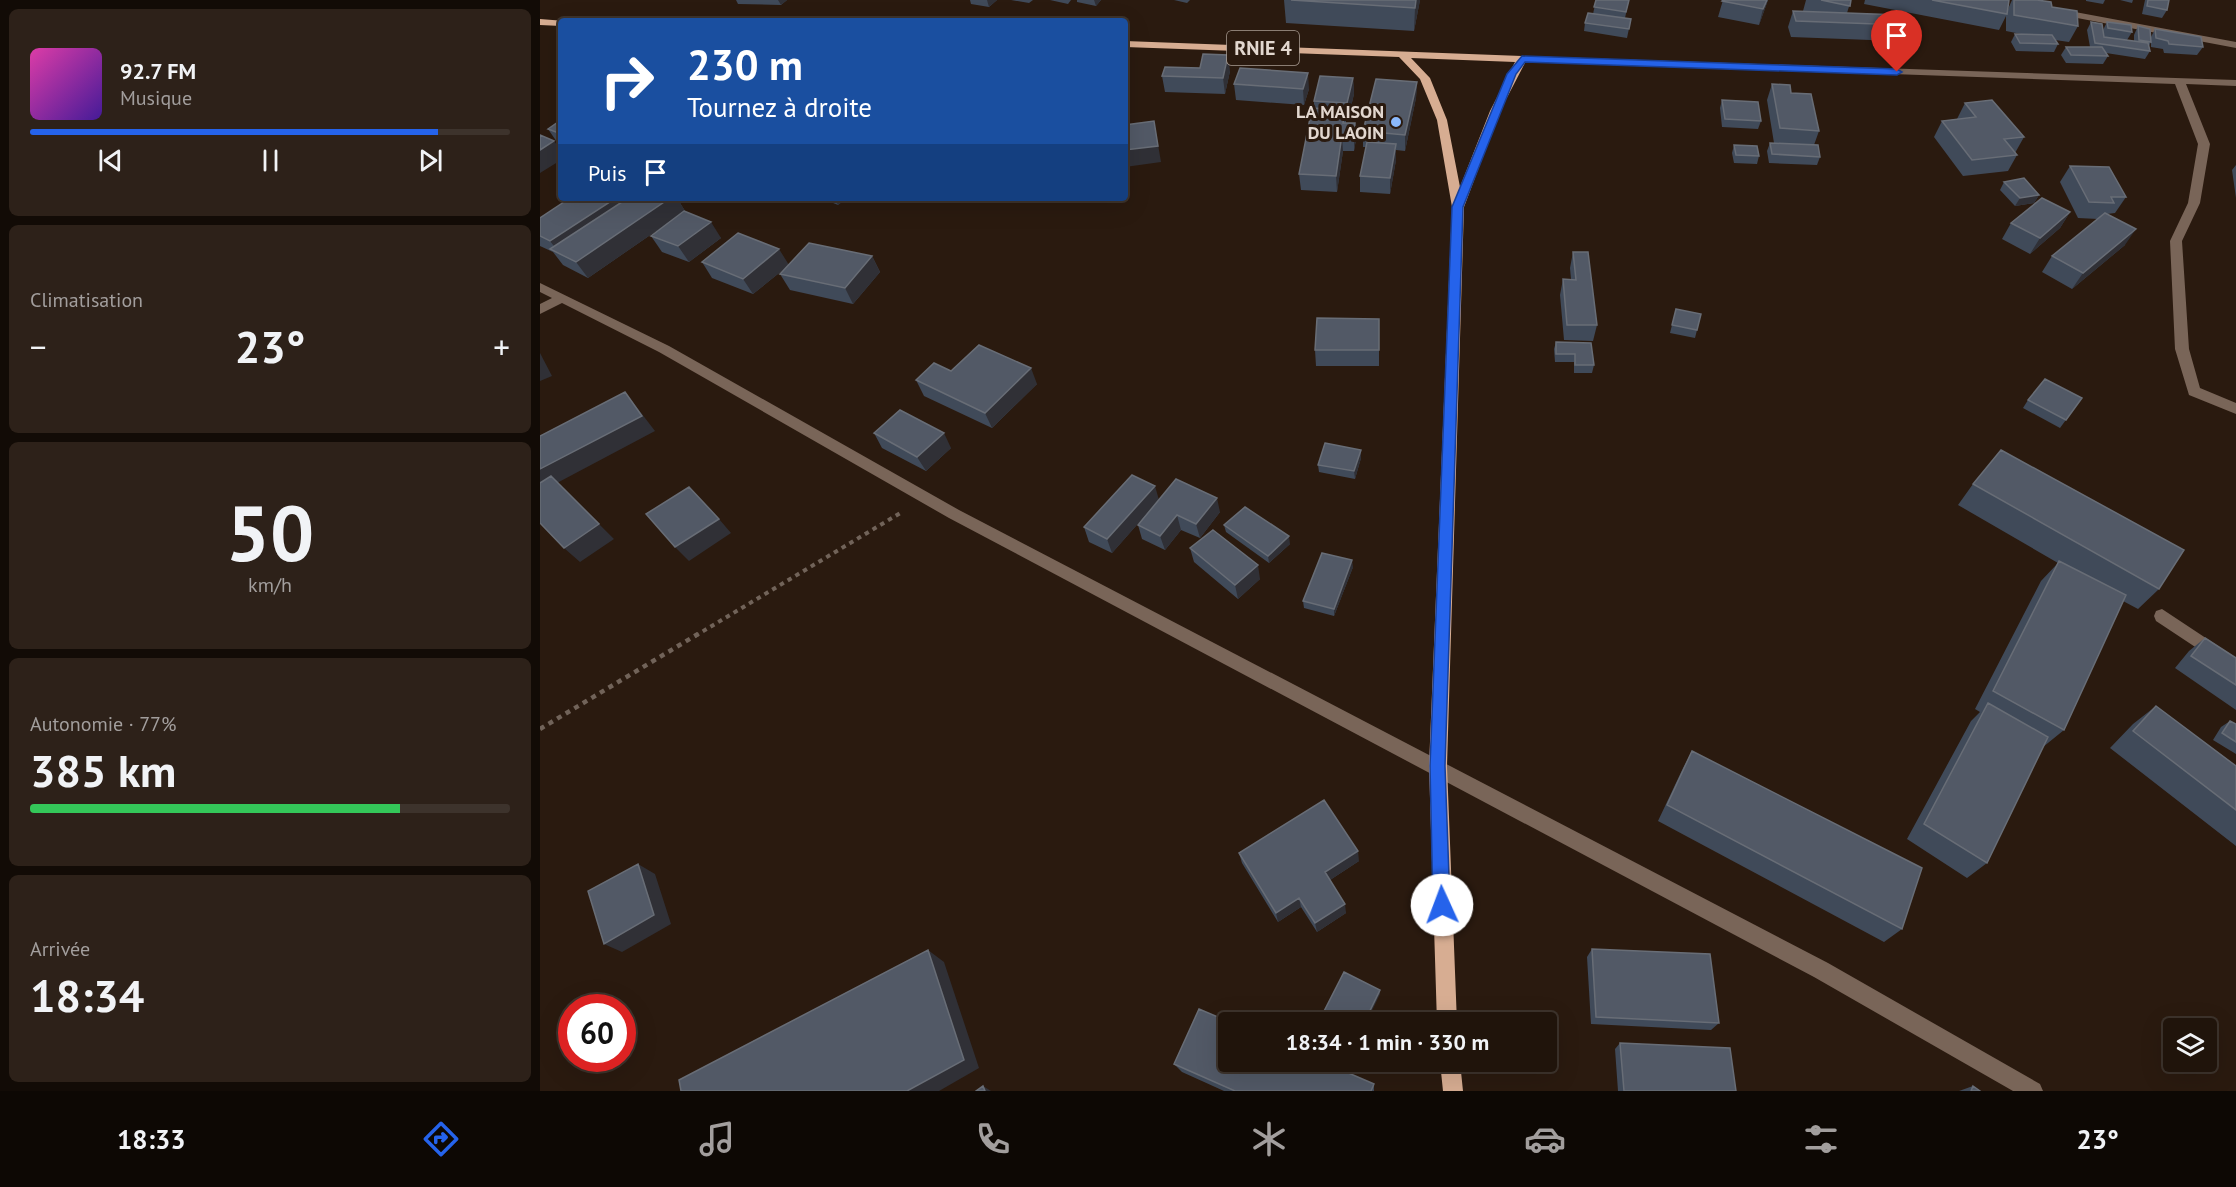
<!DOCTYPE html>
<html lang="fr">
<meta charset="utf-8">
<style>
:root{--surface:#20140b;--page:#2d2119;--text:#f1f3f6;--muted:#a29e9d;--line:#3d332c;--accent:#2563eb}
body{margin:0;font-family:"PT Sans",sans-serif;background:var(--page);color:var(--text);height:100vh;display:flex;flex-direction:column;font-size:22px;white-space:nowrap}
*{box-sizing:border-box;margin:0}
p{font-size:20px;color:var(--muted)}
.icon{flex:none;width:33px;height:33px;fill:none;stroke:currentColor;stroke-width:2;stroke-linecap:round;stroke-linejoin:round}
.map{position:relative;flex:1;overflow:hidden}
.details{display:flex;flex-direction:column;gap:9px;padding:9px;background:#120b06;width:540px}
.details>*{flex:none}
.top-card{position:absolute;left:18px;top:18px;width:570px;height:183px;border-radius:6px;box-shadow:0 6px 24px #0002,0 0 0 2px var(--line);background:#1a4fa0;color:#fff;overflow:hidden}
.buttons{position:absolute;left:1623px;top:1018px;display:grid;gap:12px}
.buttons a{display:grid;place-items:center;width:54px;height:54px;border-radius:6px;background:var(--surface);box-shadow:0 6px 24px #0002,0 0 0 2px var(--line);font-size:30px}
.speed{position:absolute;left:18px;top:994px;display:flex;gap:12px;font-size:30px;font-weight:700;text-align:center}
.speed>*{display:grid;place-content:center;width:78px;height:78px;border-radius:50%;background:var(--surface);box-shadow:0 6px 24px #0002,0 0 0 2px var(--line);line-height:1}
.speed .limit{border:9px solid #d22;background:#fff;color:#111}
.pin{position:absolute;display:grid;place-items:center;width:51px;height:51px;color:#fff;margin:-62px -26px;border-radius:50% 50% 50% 0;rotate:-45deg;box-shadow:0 0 6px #0007}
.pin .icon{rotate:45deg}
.me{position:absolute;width:66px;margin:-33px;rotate:358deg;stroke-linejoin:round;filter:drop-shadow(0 0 4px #0008)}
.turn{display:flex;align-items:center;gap:21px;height:126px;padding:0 30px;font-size:27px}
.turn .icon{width:78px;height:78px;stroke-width:2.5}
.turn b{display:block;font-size:42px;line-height:51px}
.then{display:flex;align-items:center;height:57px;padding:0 30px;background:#0003;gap:12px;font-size:22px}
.big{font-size:45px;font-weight:700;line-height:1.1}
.details .card{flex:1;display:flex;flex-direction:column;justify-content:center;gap:9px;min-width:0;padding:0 21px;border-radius:9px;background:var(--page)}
.details .dial{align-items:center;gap:0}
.dial b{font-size:78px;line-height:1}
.song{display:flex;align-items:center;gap:18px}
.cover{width:72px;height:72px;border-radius:9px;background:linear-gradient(135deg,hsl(320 70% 55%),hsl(260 70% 35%))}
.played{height:6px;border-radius:3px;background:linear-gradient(90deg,var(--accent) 85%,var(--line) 85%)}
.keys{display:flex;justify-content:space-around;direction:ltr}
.heat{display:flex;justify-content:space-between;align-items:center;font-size:33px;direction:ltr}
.charge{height:9px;border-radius:4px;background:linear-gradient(90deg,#34c759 77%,var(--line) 0)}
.trip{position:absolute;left:678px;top:1012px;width:339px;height:60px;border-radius:6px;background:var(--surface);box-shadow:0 6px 24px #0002,0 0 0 2px var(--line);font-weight:700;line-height:60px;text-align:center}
.tabs{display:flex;height:96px;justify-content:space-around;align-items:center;background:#0d0804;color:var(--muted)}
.tabs .icon{width:42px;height:42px}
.tabs .selected{color:var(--accent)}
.tabs b{font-size:27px;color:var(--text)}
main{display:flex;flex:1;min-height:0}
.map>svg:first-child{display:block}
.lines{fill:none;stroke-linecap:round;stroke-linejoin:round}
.path-far1{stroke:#716359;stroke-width:4;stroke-dasharray:4.5 4.5;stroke-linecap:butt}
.path{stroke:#716359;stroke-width:4.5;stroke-dasharray:5 5;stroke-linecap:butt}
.minor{fill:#796558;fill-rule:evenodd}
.major{fill:#d7ad92;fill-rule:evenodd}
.wall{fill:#404a59}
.shaded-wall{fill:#303036}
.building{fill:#525966;stroke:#686d76;stroke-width:1.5}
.route{fill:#2563eb;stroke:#184099;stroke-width:1.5}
.poi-dot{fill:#8bb9fc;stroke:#2a1a0f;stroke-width:2}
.labels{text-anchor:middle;stroke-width:6;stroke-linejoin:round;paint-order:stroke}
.far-poi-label{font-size:18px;font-weight:bold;fill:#e2d7cf;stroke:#2a1a0f;text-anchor:end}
.shield{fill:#2a1a0f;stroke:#ab9e95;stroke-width:1.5}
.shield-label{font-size:20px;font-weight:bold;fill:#e2d7cf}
</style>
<main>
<section class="details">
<div class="card">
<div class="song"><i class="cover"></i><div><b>92.7 FM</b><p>Musique</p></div></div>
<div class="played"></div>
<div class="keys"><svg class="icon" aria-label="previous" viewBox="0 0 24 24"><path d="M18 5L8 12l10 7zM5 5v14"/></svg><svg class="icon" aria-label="pause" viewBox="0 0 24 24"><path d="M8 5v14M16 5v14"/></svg><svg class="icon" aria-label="next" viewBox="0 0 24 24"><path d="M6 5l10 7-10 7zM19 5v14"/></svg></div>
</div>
<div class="card"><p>Climatisation</p>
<div class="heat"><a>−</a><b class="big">23°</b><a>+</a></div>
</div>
<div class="card dial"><b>50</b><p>km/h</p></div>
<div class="card"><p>Autonomie · 77%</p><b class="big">385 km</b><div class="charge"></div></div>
<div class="card"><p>Arrivée</p><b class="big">18:34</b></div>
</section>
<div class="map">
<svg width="1696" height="1091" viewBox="0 0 1696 1091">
<rect width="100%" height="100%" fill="#2a1a0f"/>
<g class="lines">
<path class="path-far1" d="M155,636l207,-124"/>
<path class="path" d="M0,729l158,-95"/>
<path class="minor" d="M1519,9l177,33v6l-180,-34v-4z
M982,56l714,24v6l-50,-2 24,60 -10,59 -18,38 7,108 11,39 36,15v11l-47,-19 -14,-46 -5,-108 18,-38 10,-59 -23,-60 -657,-23 -1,-2z
M0,283l129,63 290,164 869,453 212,121 3,7h-30l-199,-114 -865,-459 -290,-166 -97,-49 -22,11v-10l12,-6 -12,-6z
M1622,609l74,49v16l-80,-53 -2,-5 2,-5z"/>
<path class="major" d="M0,19l25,2h-4v5l-21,-1z
M585,41l397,15 5,3 -27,52 -36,96 -17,559 10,257h-20l-8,-257 23,-559 -15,-87 -17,-41 -21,-22 -274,-10zM871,58l104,4 -25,49 -30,76 -13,-67 -17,-42z
M900,1062h20l3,29h-20z"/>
</g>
<path class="wall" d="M196,0h51l-6,5 -43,-1z
M430,0h27l-8,7 -18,-3z
M471,0h22l-4,3z
M510,0h21l-3,4z
M537,0h24l-5,6 -19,-4z
M634,0h16l-3,3z
M744,0h136l-6,31 -128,-8z
M1056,0h33l-4,18 6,1 -4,19 -43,-7 1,-8 8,-9z
M1183,0h45l-9,25 -41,-8z
M1266,0h45l-4,13 56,12 -6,16 -106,-4 -3,-10 5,-16h10z
M1325,0h144l-1,9 4,-9h25l15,7 26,19 -9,16 -14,-2 3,4 -4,8 -38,-1 -5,-9 4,-8h6l-15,-3v-15l-7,14 -135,-26z
M1546,0h19l-2,4 -17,-3z
M1580,0h13l-1,3z
M1605,0h24l-2,10 -5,8 -20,-4z
M1551,22l12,8 4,-8 25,10 -5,8 7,1v-6l4,-9 13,11 4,-8 48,18 -6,8 -33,-2 -1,-4 -12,-2v-5l-2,4 1,5 -5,8 -39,-6 2,3 -5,8 -37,-1 -5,-8 5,-8h24l-3,-17z
M690,71l-5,23 -60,-2 -3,-16z
M813,78l1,16 -6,25h-2v4h9l1,16 -2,12h-11l-6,41 -36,-2 -2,-16 15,-66v-7z
M877,82l-1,16 -11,53 -9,-1v10l-6,34 -30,-2v-16l6,-29h-3v-16z
M694,84l75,5 -5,16 -68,-5z
M1232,84l19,9 28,38 -5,14 6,12 -3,8 -48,-2 -2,-12 3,-8h4l-7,-43z
M1182,100l39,21 -3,8 -36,-2 -2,-19z
M1425,103l59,34 -9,16 2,2 -9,16 -45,5 -29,-39 8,-16 15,-2z
M21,120v26l-2,-1 -11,-16z
M1194,145l25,11 -2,8 -23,-1 -2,-10z
M1696,165v33l-4,-28z
M1530,166l56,31 -11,16 -8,1 18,31 -53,44 -30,-17 10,-16 46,-37 -20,-1 -18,-36z
M1464,182l35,13 -5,8 -19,3 -15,-16z
M30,198h107l8,13 36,27 -32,24 -27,-10 -11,-16 21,-16 -84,58 -25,-13 -10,-13 -13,-6v-28z
M281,198h26l-9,7z
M1530,212l-10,16 -30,26 -28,-15 9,-16z
M1033,252l24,73 -4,16 -29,-1 -4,-45 3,-16h8l-1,-11z
M332,256l8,16 -27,32 -63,-14 -10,-16z
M162,262l87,3 -36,29 -41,-16z
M1136,309l21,21 -2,8 -25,-5z
M839,319v47h-63l-1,-16z
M1016,342l38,23 -2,8h-18v-11h-19l-1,-13z
M376,380l121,4 -45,44 -68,-32z
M1542,398l-22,30 -37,-20 5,-8z
M334,433l77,15 -25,23 -44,-23z
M821,458l-6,21 -36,-7 -1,-7z
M1433,484l186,105 -21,20 -15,-8 -59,129 -21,17 -56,116 -20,15 -60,-39 64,-118 9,-9 -5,-3 66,-128 17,-18 -100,-58z
M619,500l61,12 -20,26 -19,-8 -16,20 -23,-11 -4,-14 4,-6 -30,34 -23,-11 -5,-15z
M684,525l66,19 -21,19 -43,-31z
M650,548l70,31 -22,20 -44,-37z
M813,567l-19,49 -30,-8 -1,-7z
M1665,638l31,20v52l-61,-42 14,-17z
M1616,706l80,60v80l-126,-98 23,-24z
M1690,721l6,3v30l-23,-14 8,-13z
M1152,751l210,178 -18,13 -226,-121 25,-53z
M699,853l120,8 -29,19 16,33 -29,19 -16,-25 -23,15 -36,-59z
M1052,949l127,74 -8,7 -120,-6 -4,-67z
M1080,1043l116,48h-118l-3,-42z
M634,1064l200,20v7h-150l-42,-19z
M1433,1086l7,5h-21z"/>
<path class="shaded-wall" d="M238,0h9l-6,5z
M447,0h10l-8,7z
M554,0h7l-5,6z
M876,0h4l-6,31 1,-23z
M1227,0h1l-9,25 4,-16z
M688,55l2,16 -5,23 -2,-16z
M768,73l1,16 -5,16 -1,-16z
M813,78l1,16 -6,25 -1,-16z
M877,82l-1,16 -11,53v-16z
M614,121l7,41 -36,5v-17z
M815,123l1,16 -2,12v-16z
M802,135l1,16 -6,41 -1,-16z
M14,141l7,9v10l-21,13v-23z
M856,144v16l-6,34v-16z
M1499,195l-5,8 -19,3 5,-8z
M76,198h24l-80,56 -10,-13z
M130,198h7l8,13 -97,67 -12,-16z
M294,198h13l-9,7z
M1530,212l-10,16 -30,26 10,-16z
M171,222l10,16 -32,24 -11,-16z
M1596,229l-11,16 -53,44 11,-16z
M239,249l10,16 -36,29 -10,-15z
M332,256l8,16 -27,32 -8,-16z
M0,353l12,23 -12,5z
M491,368l6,16 -45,44 -7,-15z
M85,392l30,39 -115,61v-23z
M404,433l7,15 -25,23 -9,-14z
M821,450v8l-6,21 -1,-8z
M615,486l4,14 -47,53 -5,-14z
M677,498l3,14 -20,26 -4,-14z
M637,515l4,15 -16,20 -5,-14z
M179,519l12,14 -42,28 -14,-14z
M59,524l15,15 -34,23 -16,-14z
M749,536l1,8 -21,19 -1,-7z
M812,560l1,7 -19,49v-7z
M718,565l2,14 -22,20 -3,-14z
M818,851l1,10 -32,21 -2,-10z
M98,864l17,10 16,50 -49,28 -18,-8z
M759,898l2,9 -23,15 -2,-9z
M805,904l1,9 -29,19 -2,-9z
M388,950l16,12 35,106 -40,23h-32z
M840,990v4l-14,29h-2z
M443,1086l8,5h-6z"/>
<path class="building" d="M751,0h125l-1,8z
M1056,0h33l-3,12 -32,-5z
M1183,0h44l-4,9 -41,-8z
M1281,0h30l-1,6z
M1392,0h77l-2,14z
M1474,0h23l14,2 1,5 25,4 1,15 -64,-11z
M1608,0h21l-2,10 -20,-4z
M1253,11l107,4 3,10 -107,-4z
M1048,13l43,6 -2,10 -44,-6z
M1551,22l11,2 2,13 44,6 2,8 -55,-8z
M1567,22l24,3 1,7 -24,-4z
M1598,26l12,3 1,13 -12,-2z
M1615,29l46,8 2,10 -34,-3 -1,-3 -12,-3z
M1475,34l37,1 6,9 -38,-1z
M1526,47h36l6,9 -37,-1z
M663,54l25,1 -5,23 -61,-2 3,-9 35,1z
M700,68l68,5 -5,16 -69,-5z
M780,76l33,2 -6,25 -33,-2z
M836,79l41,3 -12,53 -42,-4z
M1232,84l18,1 1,8 20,1 8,37 -39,-3z
M1182,100l36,2 3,19 -36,-2z
M1452,100l32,37 -20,2 13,16 -45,5 -30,-39 34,-4 -11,-14z
M772,108l33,2 -2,13h12l-1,12h-12l-6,41 -37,-2z
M21,120v14l-13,-5z
M614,121l4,25 -33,4v-25z
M0,135l14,6 -14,9z
M827,142l29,2 -6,34 -30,-2z
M1230,143l48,2 2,12 -48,-3z
M1194,145l23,1 2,10 -23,-1z
M1530,166l39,1 17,30h-15l3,6 -25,-1z
M1484,178l15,17 -19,3 -16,-16z
M30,198h46l-66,43 -10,-5v-18z
M88,198h42l-94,64 -26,-13z
M1502,198l28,14 -30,26 -29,-15z
M144,211l27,11 -33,24 -27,-10z
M1565,213l31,16 -53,44 -31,-17z
M198,233l41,16 -36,30 -41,-17z
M269,243l63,13 -27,32 -65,-14z
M1033,252h15l9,73h-30l-4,-46 13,1z
M1136,309l25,5 -4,16 -25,-5z
M777,318l62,1v31h-64z
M1016,342l35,1 3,22h-19v-11h-19z
M439,345l52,23 -46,45 -69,-33 18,-17 17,8z
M1505,379l37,19 -16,22 -38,-20z
M85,392l17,24 -102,53v-33z
M360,410l44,23 -27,24 -43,-24z
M785,443l36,7 -7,21 -36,-6z
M1461,450l183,100 -25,39 -186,-105z
M592,475l23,11 -48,53 -23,-12z
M11,476l48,48 -35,24 -24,-25v-40z
M636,479l41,19 -21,26 -19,-9 -17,21 -22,-11z
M149,487l30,32 -44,28 -29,-33z
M705,507l44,29 -21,20 -44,-31z
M673,530l45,35 -23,20 -45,-37z
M782,553l30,7 -18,49 -31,-8z
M1519,561l67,34 -62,135 -71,-39z
M1665,638l31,20v27l-45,-29z
M1448,703l60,34 -61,126 -63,-39z
M1616,706l80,60v44l-103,-79z
M1690,721l6,3v18l-14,-9z
M1152,751l230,117 -20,61 -235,-124z
M784,800l34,51 -33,21 20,32 -30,19 -16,-25 -23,15 -37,-60z
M98,864l16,51 -50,29 -16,-53z
M1052,949l118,5 9,69 -123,-6z
M388,950l36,110 -57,31h-226l-2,-11z
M804,972l36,18 -16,33h-46z
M659,1009l33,14h-4v39h95l51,22 -3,7h-136l-61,-27z
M1080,1043l110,5 6,43h-112z
M443,1086l2,5h-9z
M1433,1086l7,5h-9z"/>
<path class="route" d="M982,56l375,13 5,3 -5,3 -372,-13 -9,12 -53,133 -18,559 5,139 -2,6 -6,2 -6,-2 -3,-6 -3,-139 22,-559 55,-133z"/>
<circle class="poi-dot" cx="856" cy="122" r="6"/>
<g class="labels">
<g class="far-poi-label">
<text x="844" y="118">LA MAISON<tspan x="844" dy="21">DU LAOIN</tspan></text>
</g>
<rect class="shield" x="687" y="31" width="72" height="34" rx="4.5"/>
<g class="shield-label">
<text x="723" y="55">RNIE 4</text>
</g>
</g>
</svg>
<div class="buttons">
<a><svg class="icon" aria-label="layers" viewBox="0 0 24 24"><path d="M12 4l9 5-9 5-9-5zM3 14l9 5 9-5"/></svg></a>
</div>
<div class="speed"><div class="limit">60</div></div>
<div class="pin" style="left:1357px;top:72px;background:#d93025"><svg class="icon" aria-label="arrive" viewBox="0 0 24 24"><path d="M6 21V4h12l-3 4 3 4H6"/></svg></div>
<svg class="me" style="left:902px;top:905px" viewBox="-20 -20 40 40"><circle r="19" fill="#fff"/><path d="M0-13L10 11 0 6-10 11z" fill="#2563eb"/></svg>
<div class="trip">18:34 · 1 min · 330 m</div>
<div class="top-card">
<div class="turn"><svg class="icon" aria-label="right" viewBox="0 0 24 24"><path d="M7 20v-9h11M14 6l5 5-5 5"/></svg><div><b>230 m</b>Tournez à droite</div></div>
<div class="then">Puis<svg class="icon" aria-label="arrive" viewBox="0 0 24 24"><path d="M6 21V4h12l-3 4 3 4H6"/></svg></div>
</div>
</div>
</main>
<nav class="tabs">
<b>18:33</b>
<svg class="icon selected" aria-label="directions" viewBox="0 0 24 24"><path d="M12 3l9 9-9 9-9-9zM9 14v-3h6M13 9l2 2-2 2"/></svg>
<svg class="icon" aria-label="music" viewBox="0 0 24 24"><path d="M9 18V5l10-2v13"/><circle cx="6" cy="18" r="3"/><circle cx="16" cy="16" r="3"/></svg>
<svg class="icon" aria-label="phone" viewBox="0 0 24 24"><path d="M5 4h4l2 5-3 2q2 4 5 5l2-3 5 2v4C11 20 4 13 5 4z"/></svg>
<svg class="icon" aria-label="climate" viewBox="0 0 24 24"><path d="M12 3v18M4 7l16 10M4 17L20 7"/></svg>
<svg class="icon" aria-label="car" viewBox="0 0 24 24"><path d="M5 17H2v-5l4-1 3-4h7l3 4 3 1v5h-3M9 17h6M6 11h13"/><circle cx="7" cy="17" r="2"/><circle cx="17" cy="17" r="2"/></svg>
<svg class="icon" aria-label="filters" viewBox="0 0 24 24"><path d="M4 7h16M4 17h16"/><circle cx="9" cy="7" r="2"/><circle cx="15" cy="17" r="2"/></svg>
<b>23°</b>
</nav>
